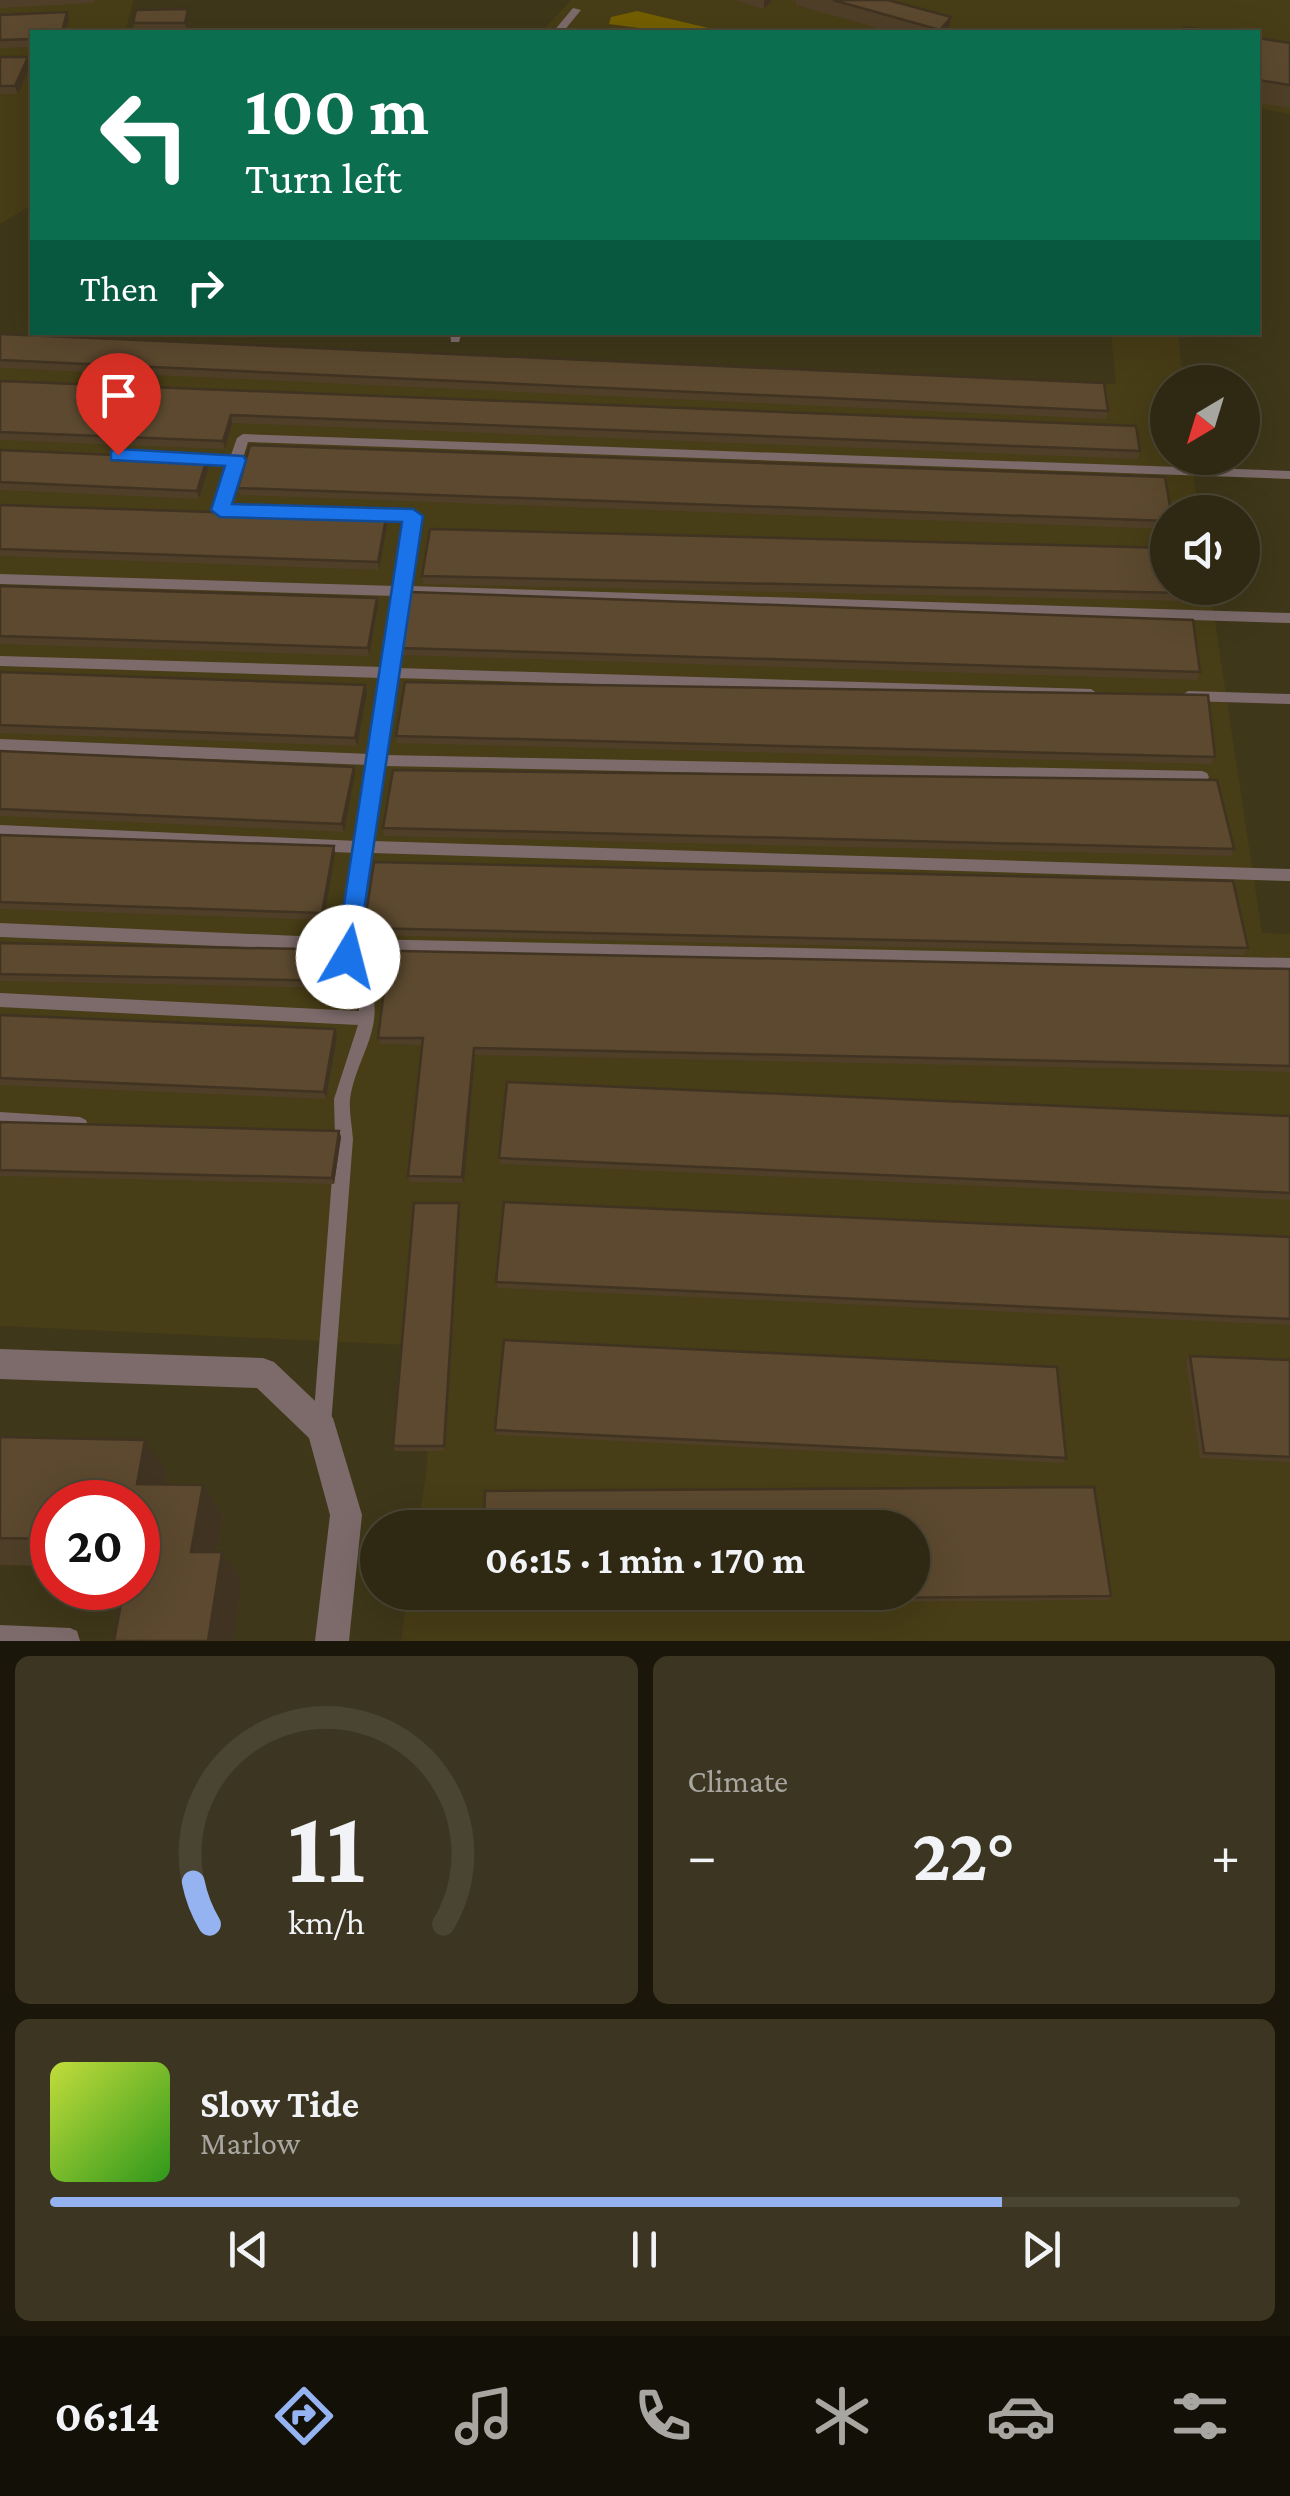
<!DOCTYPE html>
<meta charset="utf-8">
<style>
:root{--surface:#2f2913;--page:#3b3521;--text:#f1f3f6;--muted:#a7a6a0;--line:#4a4533;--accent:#95b2f1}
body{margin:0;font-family:"Crimson Pro",serif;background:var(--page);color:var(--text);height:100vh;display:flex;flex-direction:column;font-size:38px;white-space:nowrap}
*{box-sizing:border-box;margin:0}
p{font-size:32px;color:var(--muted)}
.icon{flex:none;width:55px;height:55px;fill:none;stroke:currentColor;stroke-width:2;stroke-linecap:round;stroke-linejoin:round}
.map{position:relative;height:1641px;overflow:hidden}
.sheet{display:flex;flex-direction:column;gap:15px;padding:15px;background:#1a170a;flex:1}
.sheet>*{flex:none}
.banner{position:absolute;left:30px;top:30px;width:1230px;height:305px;border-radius:0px;box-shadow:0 10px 40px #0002,0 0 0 2px var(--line);background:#0b6e4f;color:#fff;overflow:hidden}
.needle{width:65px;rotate:218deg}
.controls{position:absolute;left:1150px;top:365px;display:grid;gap:20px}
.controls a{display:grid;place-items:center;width:110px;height:110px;border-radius:50%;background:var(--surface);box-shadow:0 10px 40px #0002,0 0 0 2px var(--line);font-size:50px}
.speed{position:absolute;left:30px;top:1480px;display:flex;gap:20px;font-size:50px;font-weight:700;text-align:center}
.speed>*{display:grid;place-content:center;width:130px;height:130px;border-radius:50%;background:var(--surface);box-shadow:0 10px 40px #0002,0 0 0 2px var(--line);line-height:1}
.speed .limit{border:15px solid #d22;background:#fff;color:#111}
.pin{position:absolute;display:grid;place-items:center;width:85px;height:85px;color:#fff;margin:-102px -42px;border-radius:50% 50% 50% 0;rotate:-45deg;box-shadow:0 0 10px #0007}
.pin .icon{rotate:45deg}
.me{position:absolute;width:110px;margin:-55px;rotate:8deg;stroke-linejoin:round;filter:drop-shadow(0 0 8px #0008)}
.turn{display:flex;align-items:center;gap:35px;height:210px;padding:0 50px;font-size:45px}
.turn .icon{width:130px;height:130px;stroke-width:2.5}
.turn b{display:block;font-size:70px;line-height:85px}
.then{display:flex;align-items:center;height:95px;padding:0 50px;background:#0003;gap:20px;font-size:38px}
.big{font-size:75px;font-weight:700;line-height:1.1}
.sheet .card{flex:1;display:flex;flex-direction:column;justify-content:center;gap:15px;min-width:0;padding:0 35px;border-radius:15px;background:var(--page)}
.sheet .dial{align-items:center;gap:0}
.dial svg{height:260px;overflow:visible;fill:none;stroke:var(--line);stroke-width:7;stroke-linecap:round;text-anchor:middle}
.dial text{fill:var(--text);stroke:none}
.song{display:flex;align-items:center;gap:30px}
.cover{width:120px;height:120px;border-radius:15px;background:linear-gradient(135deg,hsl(70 70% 55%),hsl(110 70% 35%))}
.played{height:10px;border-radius:5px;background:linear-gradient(90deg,var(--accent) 80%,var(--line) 80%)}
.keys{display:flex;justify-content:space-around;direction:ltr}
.heat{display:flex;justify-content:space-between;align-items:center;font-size:55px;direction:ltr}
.sheet .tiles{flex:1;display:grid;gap:15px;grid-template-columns:1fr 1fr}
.card:last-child{grid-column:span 2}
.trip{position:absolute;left:360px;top:1510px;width:570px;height:100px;border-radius:50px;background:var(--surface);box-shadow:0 10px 40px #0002,0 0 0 2px var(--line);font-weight:700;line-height:100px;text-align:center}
.tabs{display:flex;height:160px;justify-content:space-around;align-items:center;background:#131008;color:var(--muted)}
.tabs .icon{width:70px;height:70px}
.tabs .selected{color:var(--accent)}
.tabs b{font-size:45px;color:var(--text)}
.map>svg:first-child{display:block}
.built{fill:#473d16}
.green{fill:#745f00}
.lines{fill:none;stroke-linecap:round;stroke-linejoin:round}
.lane{fill:#7c6b6a;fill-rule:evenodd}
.street{fill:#7c6b6a;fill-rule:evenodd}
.wall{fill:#4f3f28}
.shaded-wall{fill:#403321}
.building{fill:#5c492f;stroke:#403321;stroke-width:2.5}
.route{fill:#1a73e8;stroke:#114b97;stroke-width:2.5}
</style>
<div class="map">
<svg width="1290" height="1641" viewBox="0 0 1290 1641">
<rect width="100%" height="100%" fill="#3f3719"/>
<path class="built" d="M0,0h134l-9,32h-93v173l-32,19z
M571,0h719v114l-32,-6v-76h-717z
M1111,333h67l5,49h-15v76h23l8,54h-31v76h42l52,345 28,1v707h-889l7,-48 504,-1v-64l-494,-1 9,-61 1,-120 -428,-20v-989l1116,47z"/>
<path class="green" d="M637,11l88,21h-56l-60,-8 2,-7z"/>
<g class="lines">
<path class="lane" d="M573,8l8,2 -18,22h-10z
M450,332h12l-3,10h-8z
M243,434l1047,37v8l-1042,-37 -20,64 190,7 2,3 -11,70 881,27v10l-882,-27 -10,72 693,21 7,5 -7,5 -695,-21 -11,77 817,16 5,2 2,4 -2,4 -5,2 -818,-17 -11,75 917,28v12l-919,-28 -12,86 931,19v14l-933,-20 -3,10 -6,2 -6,-2 -1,-11 -341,-14v-14l343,15 13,-85 -356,-16v-12l358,16 11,-76 -369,-14v-12l371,15 11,-76 -382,-12v-10l384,11 10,-71 -394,-12v-10l396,12 10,-66 -191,-7 -2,-3 15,-46 -38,-2 -6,-4 6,-4 41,1 6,-17z
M1188,691l102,3v10l-102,-3 -7,-5z
M364,982l6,2c16,45 -14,73 -20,115 -1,13 2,27 3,40l-22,286 -2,7 -7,2 -7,-2 -2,-7 22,-286 -1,-40 24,-74 -358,-18v-14l359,18 -3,-22 2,-5z
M0,1112l80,5 6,3 2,5 -2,5 -6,3 -80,-5z
M0,1625l70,3 7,3 3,10h-80z"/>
<path class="street" d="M0,1349l263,9 11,4 59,56 29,97 -13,126h-34l15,-126 -21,-77 -52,-50 -257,-9z"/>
</g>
<path class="wall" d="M0,0h94v3l-94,5z
M734,0h38l-8,9z
M796,0h92l61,32h-57l-96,-27z
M67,12l2,7 -3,13h-34v15l-32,1v-33z
M190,17l-3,13 -52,1 -2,-8z
M1258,38l32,5v65l-32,-5z
M0,57l31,8 -13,29h-18z
M0,334l1108,77 -2,8 -1106,-51z
M0,381l1140,70 -2,8 -906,-36 -7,26 -225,-9z
M0,450l209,16 -10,33 -199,-9z
M238,488l930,24v17l-928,-34z
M0,505l386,13 1,8 -8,44 -379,-14z
M422,576l760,17 -3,8 -755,-17z
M0,586l378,20 -9,50 -369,-12z
M400,648l800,24 -3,8 -796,-25z
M0,672l367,21 -10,53 -357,-13z
M396,736l819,21 -3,7 -815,-21z
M0,751l355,23 -11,58 -344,-16z
M383,828l851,21 -3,7 -847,-20z
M0,835l334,11 1,8 -11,66 -324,-11z
M364,928l884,20 -4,7 -878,-20z
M0,943l1290,26v103l-815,-17 -11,128 -55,-1 -1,-6 14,-131 -42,-1 -2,-6 6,-49 -384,-8z
M0,1015l335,14 2,7 -11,63 -326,-14z
M1290,1116v84l-790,-36 -1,-6z
M0,1122l339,9 2,6 -7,47 -334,-8z
M459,1203l1,6 -15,242h-50l-2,-5z
M1290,1237v88l-793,-37 -1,-6z
M1190,1356l100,4v102l-90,-4 -14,-97z
M495,1430l571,28 -3,5 -567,-28z
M0,1437l167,35 -2,12 38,1 20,30 -6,37 25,28 -9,61h-119l24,-53v-86h-86v64l-52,-1z
M1111,1596l-3,4 -626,5 -2,-4z"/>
<path class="shaded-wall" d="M764,0h8l-8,9z
M188,9l2,8 -3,13 -2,-7z
M67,12l2,7 -3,13h-4z
M951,17l-2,15h-10l1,-2z
M28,57l3,8 -13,29 -3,-8z
M231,415l1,8 -7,26 -2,-8z
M207,459l2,7 -10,33 -2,-8z
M386,518l1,8 -8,44 -1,-8z
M377,598l1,8 -9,50 -1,-8z
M365,685l2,8 -10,53 -2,-8z
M354,767l1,7 -11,58 -2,-8z
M334,846l1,8 -11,66 -2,-7z
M335,1029l2,7 -11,63 -2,-7z
M474,1048l1,7 -11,128 -2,-6z
M339,1131l2,6 -7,47 -2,-6z
M459,1203l1,6 -15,242 -1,-5z
M145,1440l22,32 -7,42 -23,-30z
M203,1485l20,30 -11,65 -21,-28z
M222,1552l20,28 -9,61h-25z"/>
<path class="building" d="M833,0h55l63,17 -11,13z
M188,9l-3,14h-52l3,-13z
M67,12l-5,20h-30v7l-32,1v-25z
M1184,27l36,5h-37z
M1258,38l32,5v42l-32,-5z
M0,57h28l-13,29h-15z
M0,334l1104,49 4,28 -1108,-51z
M0,381l1136,45 4,25 -909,-36 -8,26 -223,-9z
M250,445l915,32 6,35h-3v9l-930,-33z
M0,450l207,9 -10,32 -197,-9z
M0,505l386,13 -8,44 -378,-13z
M430,529l738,19v40h13l1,5 -760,-17z
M0,586l377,12 -9,50 -368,-12z
M411,592l782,28 7,52 -800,-24z
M0,672l365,13 -10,53 -355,-13z
M405,682l803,13 7,62 -819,-21z
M0,751l354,16 -12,57 -342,-15z
M393,770l824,10 17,69 -851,-21z
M0,835l334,11 -12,67 -322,-11z
M374,862l859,19 15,67 -884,-20z
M0,943l1290,26v97l-816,-18 -12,129 -54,-1 15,-138h-45l7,-56 -385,-8z
M0,1015l335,14 -11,63 -324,-14z
M507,1082l783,34v77l-791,-35z
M0,1122l339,9 -7,47 -332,-8z
M504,1202l786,35v82l-794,-37z
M414,1203h45l-15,243h-51z
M504,1340l553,27 9,91 -571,-28z
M1190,1356l100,4v97l-86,-4z
M0,1437l145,3 -8,44 66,1 -12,67h31l-14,89h-94l10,-53h14v-86h-86v37l-52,-1z
M1094,1487l17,109 -631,5 1,-9h431v-64h-428l1,-37z"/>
<path class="route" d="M118,449l125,7 3,4 -14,44 181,5 10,7 -67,448h-17l-3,-7 66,-435 -182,-5 -9,-7 14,-44 -114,-6v-9z"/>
</svg>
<div class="controls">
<a><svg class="needle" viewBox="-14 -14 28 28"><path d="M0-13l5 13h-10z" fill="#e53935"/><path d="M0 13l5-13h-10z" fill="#a7a6a0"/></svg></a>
<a><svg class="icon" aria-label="sound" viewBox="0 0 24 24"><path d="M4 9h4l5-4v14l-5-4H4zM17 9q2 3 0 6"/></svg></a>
</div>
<div class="speed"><div class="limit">20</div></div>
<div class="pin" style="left:118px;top:455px;background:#d93025"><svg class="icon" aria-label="arrive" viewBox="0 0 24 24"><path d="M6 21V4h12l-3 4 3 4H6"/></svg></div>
<svg class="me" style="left:348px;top:957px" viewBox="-20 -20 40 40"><circle r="19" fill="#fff"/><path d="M0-13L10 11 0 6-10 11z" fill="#1a73e8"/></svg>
<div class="trip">06:15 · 1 min · 170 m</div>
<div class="banner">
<div class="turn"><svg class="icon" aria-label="left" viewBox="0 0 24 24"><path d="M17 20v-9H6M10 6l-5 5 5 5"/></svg><div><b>100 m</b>Turn left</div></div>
<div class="then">Then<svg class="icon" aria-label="right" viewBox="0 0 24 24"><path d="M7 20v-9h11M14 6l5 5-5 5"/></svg></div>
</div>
</div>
<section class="sheet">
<div class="tiles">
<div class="card dial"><svg viewBox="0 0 100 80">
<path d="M14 69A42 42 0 1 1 86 69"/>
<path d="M14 69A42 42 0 0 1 9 56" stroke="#95b2f1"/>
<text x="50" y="56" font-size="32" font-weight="700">11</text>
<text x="50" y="72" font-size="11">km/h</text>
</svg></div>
<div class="card"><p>Climate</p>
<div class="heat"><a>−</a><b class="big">22°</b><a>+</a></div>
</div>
<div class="card">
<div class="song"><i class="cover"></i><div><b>Slow Tide</b><p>Marlow</p></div></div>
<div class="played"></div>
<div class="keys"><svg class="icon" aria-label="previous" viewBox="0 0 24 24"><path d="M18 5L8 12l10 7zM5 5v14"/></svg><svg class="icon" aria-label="pause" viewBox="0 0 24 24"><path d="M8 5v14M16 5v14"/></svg><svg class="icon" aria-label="next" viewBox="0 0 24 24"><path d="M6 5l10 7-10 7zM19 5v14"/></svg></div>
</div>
</div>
</section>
<nav class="tabs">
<b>06:14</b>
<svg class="icon selected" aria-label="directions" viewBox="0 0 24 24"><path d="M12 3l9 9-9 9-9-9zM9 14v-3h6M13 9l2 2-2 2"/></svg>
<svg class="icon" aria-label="music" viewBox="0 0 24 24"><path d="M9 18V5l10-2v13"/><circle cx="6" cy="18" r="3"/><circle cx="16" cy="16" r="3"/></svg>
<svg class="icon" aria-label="phone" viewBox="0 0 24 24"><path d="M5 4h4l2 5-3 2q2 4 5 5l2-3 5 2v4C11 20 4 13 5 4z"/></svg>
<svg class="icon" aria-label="climate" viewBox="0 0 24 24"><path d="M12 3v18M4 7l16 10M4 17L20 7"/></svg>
<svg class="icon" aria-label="car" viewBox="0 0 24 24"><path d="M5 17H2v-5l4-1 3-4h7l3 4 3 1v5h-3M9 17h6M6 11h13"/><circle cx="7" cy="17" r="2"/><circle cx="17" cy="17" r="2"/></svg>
<svg class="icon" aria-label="filters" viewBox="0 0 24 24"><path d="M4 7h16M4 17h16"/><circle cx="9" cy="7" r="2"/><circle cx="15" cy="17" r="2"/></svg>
</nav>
